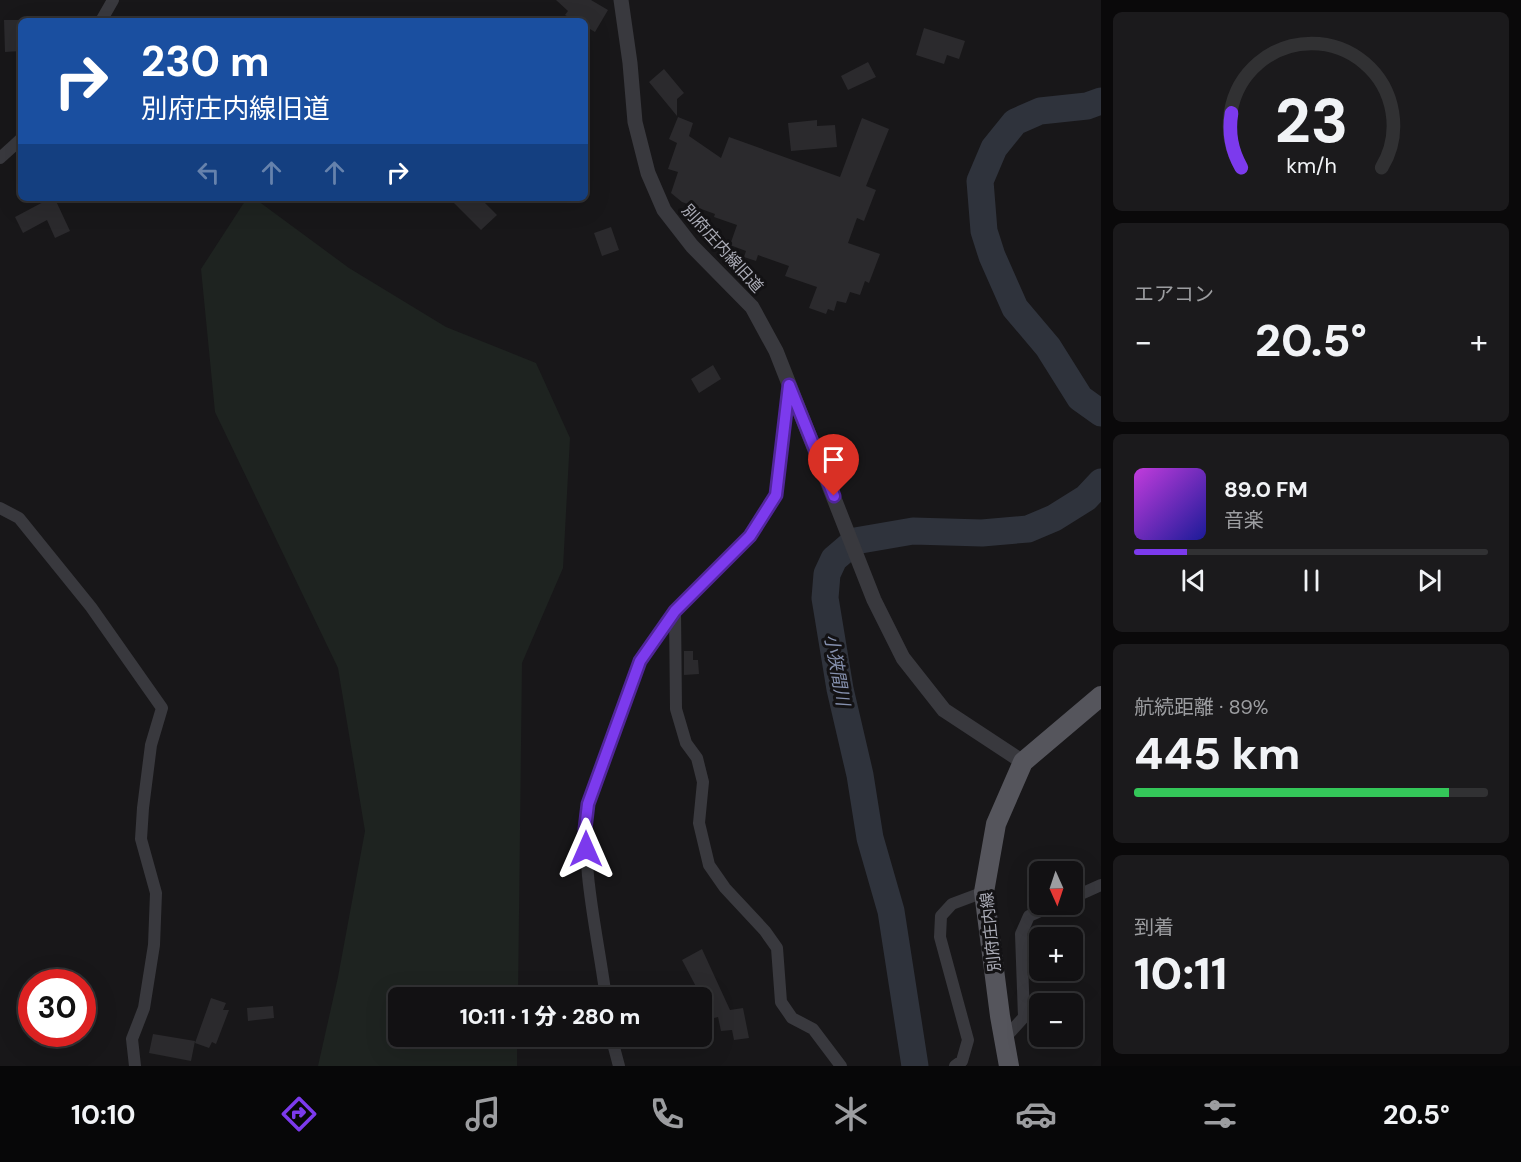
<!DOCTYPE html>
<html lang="ja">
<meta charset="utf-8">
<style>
:root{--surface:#121113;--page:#1b1a1c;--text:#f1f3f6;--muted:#9c9da0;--line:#313133;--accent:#7c3aed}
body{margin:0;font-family:"DM Sans","Noto Sans JP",sans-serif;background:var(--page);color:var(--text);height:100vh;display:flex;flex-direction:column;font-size:22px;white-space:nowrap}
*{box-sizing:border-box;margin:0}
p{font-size:20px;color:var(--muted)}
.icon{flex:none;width:33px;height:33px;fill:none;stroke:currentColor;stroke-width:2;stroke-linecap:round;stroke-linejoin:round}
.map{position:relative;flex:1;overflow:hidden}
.side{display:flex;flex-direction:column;gap:12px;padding:12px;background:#0a090a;width:420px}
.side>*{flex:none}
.hud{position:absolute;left:18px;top:18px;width:570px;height:183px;border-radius:9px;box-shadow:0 6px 24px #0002,0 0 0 2px var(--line);background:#1a4fa0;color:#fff;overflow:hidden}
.needle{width:39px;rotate:177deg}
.tools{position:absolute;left:1029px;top:861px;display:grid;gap:12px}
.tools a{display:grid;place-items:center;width:54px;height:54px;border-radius:9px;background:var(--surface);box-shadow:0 6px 24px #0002,0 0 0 2px var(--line);font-size:30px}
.speed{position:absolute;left:18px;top:969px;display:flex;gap:12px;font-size:30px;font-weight:700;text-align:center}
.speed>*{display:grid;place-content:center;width:78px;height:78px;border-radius:50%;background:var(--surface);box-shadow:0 6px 24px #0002,0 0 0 2px var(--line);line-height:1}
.speed .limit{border:9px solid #d22;background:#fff;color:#111}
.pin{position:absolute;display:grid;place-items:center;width:51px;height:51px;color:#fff;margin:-62px -26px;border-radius:50% 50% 50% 0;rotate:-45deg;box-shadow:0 0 6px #0007}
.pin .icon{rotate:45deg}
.me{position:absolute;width:66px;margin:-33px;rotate:0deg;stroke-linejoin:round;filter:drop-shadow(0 0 4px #0008)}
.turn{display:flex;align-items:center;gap:21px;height:126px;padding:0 24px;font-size:27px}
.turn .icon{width:78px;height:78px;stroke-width:2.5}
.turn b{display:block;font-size:42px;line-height:51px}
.lanes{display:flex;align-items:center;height:57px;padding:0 24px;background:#0003;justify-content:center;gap:30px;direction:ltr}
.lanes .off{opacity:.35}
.big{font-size:45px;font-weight:800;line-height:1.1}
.side .card{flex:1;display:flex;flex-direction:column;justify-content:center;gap:9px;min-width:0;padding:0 21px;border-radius:9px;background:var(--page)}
.side .dial{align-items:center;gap:0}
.dial svg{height:156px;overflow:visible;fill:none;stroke:var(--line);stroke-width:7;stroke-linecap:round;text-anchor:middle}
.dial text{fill:var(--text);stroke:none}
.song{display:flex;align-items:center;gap:18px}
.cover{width:72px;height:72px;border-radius:9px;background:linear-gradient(135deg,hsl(290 70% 55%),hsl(240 70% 35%))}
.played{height:6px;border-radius:3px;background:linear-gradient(90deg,var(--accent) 15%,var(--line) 15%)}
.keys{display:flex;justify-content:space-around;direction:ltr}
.heat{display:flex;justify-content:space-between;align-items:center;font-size:33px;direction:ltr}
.charge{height:9px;border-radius:4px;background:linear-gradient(90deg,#34c759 89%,var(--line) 0)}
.trip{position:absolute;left:388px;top:987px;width:324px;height:60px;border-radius:9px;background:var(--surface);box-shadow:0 6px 24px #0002,0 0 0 2px var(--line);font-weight:800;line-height:60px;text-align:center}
.menu{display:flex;height:96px;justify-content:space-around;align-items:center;background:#070708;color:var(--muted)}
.menu .icon{width:42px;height:42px}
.menu .on{color:var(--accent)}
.menu b{font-size:27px;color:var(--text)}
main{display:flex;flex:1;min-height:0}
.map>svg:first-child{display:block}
.green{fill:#1e2320}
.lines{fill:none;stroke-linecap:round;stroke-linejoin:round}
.river{stroke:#2f333c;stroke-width:27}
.building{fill:#2b2a2d}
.minor{stroke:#39393e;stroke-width:12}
.tertiary{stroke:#39393e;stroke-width:15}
.primary{stroke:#55555c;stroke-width:20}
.route-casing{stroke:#51269a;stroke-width:15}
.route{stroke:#7c3aed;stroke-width:10}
.labels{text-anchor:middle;stroke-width:6;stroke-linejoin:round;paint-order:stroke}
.street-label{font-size:16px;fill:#abacb7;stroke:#131214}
.water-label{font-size:18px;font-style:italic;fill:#8691af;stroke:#131214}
</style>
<main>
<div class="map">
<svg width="1101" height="1066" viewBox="0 0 1101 1066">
<rect width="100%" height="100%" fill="#181719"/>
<path class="green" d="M247,198h7l95,70 97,59 90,36 34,75 -7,130 -41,95 -4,334 -119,1v38l118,1v29h-199l20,-89 27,-146 -27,-163 -123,-256 -14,-143z"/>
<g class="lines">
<path class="river" d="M1101,101l-14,5 -47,5 -25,11 -21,26 -14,33 4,50 8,25 23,52 33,39 32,51 21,15
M915,1066l-24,-155 -21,-73 -10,-63 -20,-86 -15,-91 2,-24 7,-15 21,-18 58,-10 69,2 46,-4 26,-11 32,-20 15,-16"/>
</g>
<path class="building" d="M556,0h35l17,10 -13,22 -10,-6v-5h-9l-11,-6 3,-4z
M4,20h17v31l-16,1z
M924,28l41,13 -6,18 -12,-4 -3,9 -28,-9z
M868,62l8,15 -28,13 -7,-14z
M664,69l20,24 -7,6v17l-28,-34z
M678,117l15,6 -4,13 32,22 8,-21 111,40 22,-59 27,11 -23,57 10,4 -12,31 -7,-3 -9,25 32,11 -11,29 -4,-2 -5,14 -10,-3 -4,11 -9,-2 -3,10 -6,-2 -2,5 -17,-6 8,-21 -32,-11 4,-10 -31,-11 -2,6 -12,-4 2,-6 -16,-6 7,-20 -23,-8 1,-3 -33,-12 -11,-9 7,-21 -10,-3 9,-26 -8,-4z
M817,120v6l18,-1 2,22 -46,4 -3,-28z
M449,198h31l17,17 -16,15z
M47,200l2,3 7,-2 14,30 -15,7 -8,-18 -24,13 -8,-16z
M611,227l8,23 -17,6 -8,-23z
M713,365l8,14 -22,14 -8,-14z
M684,651h9v9h5l1,14 -15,1z
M702,949l28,61 13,-2 6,30 -15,2 -2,-10 -11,1 -3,-14 -16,4v-23l-20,-38z
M211,998l15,5 -3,7h6l-13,34 -4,-2 -3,6 -14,-5z
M273,1006l1,12 -26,3 -1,-13z
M153,1034l42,7 -4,20 -42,-8z"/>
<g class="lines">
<path class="minor" d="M101,21l12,-21
M0,158l21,-19
M789,386l-13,109 -26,41 -75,75 1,98 10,34 11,15 6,24 -4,41 10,42 16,23 40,43 12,17 4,54 11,16 21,11 28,37
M0,508l19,10 72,89 71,101 -11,37 -8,63 -2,31 15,54 -2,52 -10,63 -12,31 3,27
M1072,898l29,-13
M606,998c-8,-63 -26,-131 -18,-194l52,-143 35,-50
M611,1036l8,30
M1004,1039l20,-22 -3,-83 8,-18 27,-12
M955,1066l7,-5 6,-21 -28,-103 1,-21 11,-12 32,-12"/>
<path class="tertiary" d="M621,0l9,63 5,59 13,51 16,37 28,36 60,61 24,44 98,249 29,58 41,52 79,52"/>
<path class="primary" d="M1009,1066l-9,-50 -16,-124 12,-68 27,-62 78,-66"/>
</g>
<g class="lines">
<g class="route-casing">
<path id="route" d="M586,849l-1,-20 3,-25 52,-143 35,-50 75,-75 26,-41 13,-110 45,111"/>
</g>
<use href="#route" class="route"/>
</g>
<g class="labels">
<g class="street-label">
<text transform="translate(723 248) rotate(48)" y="6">別府庄内線旧道</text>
<text transform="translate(990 932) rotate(-96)" y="6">別府庄内線</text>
</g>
<g class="water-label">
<text transform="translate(837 670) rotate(80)" y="6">小狭間川</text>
</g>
</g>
</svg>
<div class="tools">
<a><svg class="needle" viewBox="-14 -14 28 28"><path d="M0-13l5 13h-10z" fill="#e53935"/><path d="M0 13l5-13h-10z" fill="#9c9da0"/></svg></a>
<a>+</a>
<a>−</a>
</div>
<div class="speed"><div class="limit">30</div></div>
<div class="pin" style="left:834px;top:496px;background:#d93025"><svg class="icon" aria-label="arrive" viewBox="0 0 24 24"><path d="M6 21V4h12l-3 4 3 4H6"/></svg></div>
<svg class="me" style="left:586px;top:849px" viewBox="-20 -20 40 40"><path d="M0-17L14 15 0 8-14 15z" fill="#7c3aed" stroke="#fff" stroke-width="4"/></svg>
<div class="trip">10:11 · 1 分 · 280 m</div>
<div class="hud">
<div class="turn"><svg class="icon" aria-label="right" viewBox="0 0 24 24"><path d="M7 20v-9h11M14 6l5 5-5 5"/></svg><div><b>230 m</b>別府庄内線旧道</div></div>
<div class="lanes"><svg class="icon off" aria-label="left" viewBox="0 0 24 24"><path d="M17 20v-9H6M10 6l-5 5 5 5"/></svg><svg class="icon off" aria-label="ahead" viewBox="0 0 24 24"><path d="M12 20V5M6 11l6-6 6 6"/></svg><svg class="icon off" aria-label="ahead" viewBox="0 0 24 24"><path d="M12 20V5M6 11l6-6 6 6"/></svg><svg class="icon" aria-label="right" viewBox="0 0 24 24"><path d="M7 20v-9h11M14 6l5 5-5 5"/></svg></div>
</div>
</div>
<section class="side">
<div class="card dial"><svg viewBox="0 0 100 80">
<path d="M14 69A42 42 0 1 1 86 69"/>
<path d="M14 69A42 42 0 0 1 9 41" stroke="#7c3aed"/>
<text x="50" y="56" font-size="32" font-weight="700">23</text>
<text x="50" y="72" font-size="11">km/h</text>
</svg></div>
<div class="card"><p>エアコン</p>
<div class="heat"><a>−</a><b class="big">20.5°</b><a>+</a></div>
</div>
<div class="card">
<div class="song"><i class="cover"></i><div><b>89.0 FM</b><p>音楽</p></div></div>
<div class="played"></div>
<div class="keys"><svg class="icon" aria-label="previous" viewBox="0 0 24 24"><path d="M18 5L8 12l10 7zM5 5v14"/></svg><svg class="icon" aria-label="pause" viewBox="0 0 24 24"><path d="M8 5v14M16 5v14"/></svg><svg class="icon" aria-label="next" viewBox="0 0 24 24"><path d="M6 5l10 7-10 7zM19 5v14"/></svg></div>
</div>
<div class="card"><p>航続距離 · 89%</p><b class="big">445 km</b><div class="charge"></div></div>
<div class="card"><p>到着</p><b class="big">10:11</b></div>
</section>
</main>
<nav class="menu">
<b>10:10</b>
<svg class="icon on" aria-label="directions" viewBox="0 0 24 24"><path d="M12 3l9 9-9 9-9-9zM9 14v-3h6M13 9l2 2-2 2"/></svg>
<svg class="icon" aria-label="music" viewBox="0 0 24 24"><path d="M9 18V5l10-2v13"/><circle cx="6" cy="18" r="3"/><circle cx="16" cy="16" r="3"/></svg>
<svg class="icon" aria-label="phone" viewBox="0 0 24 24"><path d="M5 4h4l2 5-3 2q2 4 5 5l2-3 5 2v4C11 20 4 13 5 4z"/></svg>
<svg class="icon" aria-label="climate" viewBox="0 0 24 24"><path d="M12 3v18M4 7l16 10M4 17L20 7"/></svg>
<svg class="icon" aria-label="car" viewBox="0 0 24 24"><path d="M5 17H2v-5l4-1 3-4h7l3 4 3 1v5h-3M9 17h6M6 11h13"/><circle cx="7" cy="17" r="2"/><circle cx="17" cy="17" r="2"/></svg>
<svg class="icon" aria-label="filters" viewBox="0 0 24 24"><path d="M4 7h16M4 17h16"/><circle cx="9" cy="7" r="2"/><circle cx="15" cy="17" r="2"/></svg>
<b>20.5°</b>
</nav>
